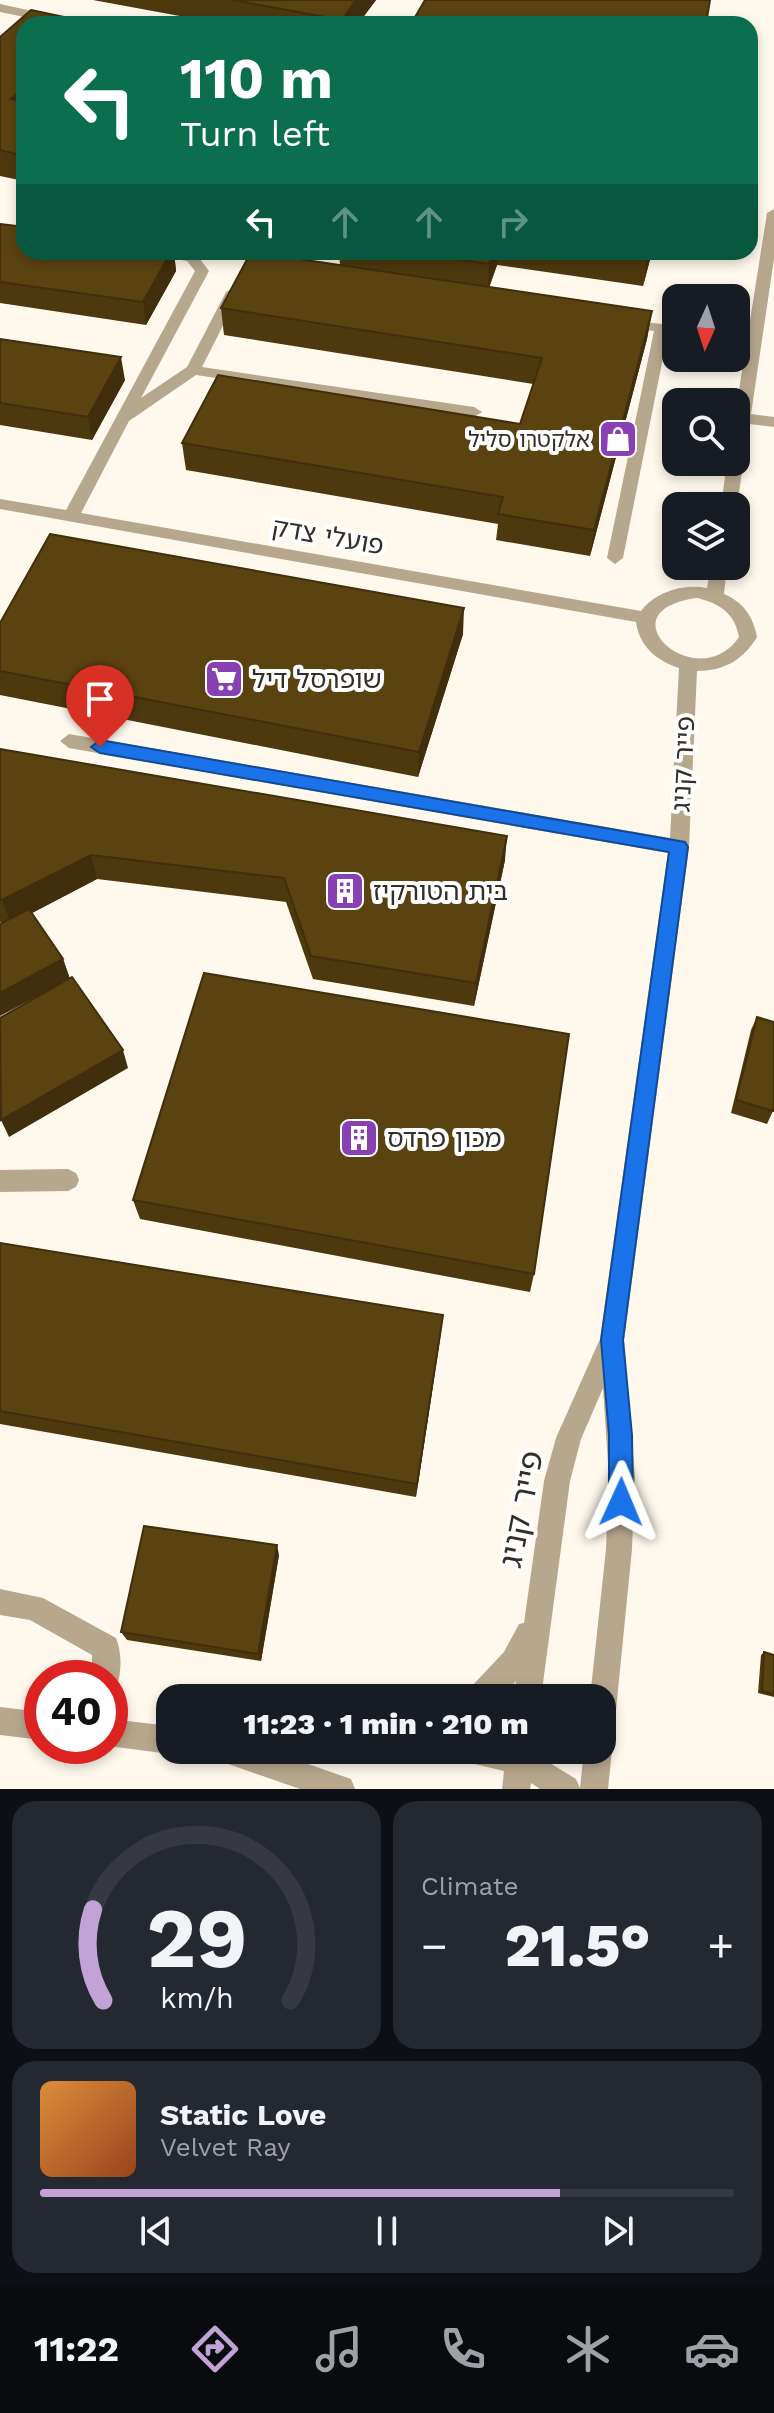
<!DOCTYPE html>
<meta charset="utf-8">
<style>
:root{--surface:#171b24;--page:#242831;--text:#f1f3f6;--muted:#9ea1a6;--line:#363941;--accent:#c2a2d7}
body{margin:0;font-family:"Work Sans","Noto Sans Hebrew",sans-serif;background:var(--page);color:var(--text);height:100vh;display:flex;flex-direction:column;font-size:30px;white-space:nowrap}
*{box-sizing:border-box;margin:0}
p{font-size:26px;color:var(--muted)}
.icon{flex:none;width:44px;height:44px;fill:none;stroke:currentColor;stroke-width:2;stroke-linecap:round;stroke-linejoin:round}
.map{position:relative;height:1789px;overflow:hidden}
.drawer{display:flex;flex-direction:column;gap:12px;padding:12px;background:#0d0f14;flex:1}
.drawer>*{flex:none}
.guide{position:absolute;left:16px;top:16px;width:742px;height:244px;border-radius:24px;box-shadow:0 4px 12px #0003;background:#0b6e4f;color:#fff;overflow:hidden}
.needle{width:52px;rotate:183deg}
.tools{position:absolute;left:662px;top:284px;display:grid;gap:16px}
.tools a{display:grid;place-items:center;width:88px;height:88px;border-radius:16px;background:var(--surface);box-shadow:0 4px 12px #0003;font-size:40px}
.speed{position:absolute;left:24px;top:1660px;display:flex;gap:16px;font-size:40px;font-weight:700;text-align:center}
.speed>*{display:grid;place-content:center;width:104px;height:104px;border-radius:50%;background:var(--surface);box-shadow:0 4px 12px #0003;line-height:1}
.speed .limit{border:12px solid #d22;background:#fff;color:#111}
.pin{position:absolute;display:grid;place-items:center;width:68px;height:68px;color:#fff;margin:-82px -34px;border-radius:50% 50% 50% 0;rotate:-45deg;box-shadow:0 0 8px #0007}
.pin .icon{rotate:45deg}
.me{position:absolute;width:88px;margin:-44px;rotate:1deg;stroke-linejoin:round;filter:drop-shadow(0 0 6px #0008)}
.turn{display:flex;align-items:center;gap:28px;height:168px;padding:0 32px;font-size:36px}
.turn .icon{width:104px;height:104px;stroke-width:2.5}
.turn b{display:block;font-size:56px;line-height:68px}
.lanes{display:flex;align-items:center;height:76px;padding:0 32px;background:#0003;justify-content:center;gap:40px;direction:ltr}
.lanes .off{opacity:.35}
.big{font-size:60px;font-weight:800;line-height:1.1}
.drawer .card{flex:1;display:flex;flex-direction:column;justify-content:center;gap:12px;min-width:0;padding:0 28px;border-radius:24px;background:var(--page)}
.drawer .dial{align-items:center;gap:0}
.dial svg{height:208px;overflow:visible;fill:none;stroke:var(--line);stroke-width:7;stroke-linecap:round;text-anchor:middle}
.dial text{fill:var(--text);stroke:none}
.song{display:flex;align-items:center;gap:24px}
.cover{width:96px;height:96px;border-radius:12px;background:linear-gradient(135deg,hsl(30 70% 55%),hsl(20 70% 35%))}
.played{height:8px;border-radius:4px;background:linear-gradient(90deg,var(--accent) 75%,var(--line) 75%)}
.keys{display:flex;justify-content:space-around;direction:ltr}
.heat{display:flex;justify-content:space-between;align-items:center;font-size:44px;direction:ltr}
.drawer .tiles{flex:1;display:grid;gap:12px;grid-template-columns:1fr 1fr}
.card:last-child{grid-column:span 2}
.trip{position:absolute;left:156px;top:1684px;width:460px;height:80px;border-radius:24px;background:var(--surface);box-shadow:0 4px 12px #0003;font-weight:800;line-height:80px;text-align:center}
.tab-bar{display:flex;height:128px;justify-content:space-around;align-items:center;background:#090b0e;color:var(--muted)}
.tab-bar .icon{width:56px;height:56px}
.tab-bar .active{color:var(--accent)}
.tab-bar b{font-size:36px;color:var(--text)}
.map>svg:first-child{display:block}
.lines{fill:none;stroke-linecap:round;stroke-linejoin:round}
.minor{fill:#b7a78d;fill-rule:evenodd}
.wall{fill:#4e390f}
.shaded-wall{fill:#402e0c}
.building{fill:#5b4211;stroke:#402e0c;stroke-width:2}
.route{fill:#1a73e8;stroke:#114b97;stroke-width:2}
.labels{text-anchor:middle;stroke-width:8;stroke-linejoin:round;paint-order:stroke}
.far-poi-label{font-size:22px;fill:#332e27;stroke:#fff;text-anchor:end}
.street-label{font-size:26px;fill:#332e27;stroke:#fff}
.poi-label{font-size:26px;fill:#332e27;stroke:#fff;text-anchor:start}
.near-street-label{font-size:32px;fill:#332e27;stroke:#fff}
</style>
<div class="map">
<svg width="774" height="1789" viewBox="0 0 774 1789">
<rect width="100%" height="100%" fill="#fff8ec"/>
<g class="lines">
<path class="minor" d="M0,4l74,16 6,4h-22l-58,-12z
M774,209v50l-23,155 23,3v10l-25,-3 -12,82h-16l6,-44h9v-53l31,-196z
M149,252l48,3 12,16 -68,127 46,-31 39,-75 7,-4 7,4 -38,75 272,40 8,5 -8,5 -278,-42 -67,46 -48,92 560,98c14,-19 43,-28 66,-23l4,-22h16l-3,28c19,8 29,22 33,43 -14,23 -33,34 -60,34l-8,176 -65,493 11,138 -3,71 -16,161 -4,10 -10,4v-26h-12l16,-149 3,-71 -6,-90 -22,51 -11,42 -29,217h-28l3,-17 -16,17h-34l4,-10 34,-36 15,-28 5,-1 20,-142 12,-43 44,-99 68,-486 -599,-105 -9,-7 9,-7 601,104 9,-170c-22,-7 -40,-22 -43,-46l-636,-113v-10l66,11 129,-239 -8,-10 -31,-5zM697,598c22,5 38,15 42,39 -41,61 -139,-26 -42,-39z
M625,319l51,7v8l-8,-1 -45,225 -8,6 -8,-6 47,-227 -34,-5 -2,-3z
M68,1169l8,4 3,7 -3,7 -8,4 -68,1v-22z
M0,1589l43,9 73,40c6,15 6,35 0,50l-6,2v-12h-18v-23l-62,-35 -30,-5z
M0,1707l42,5v28l-42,-5z
M110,1719l60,7v24h9l-9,4 -62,-8z
M602,1738l6,2 4,10 -4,39h-68l-9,-6 -1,6h-28l2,-18 -46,-11 -4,-10h81v4l41,25 4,9 4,-38h18z
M213,1750h55l83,29 4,10h-55l-83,-29z"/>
</g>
<path class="wall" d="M93,0h283l-18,24h-135z
M24,24v157l-24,-5v-139z
M0,224l24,28h150l2,19 -30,54 -146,-22z
M339,252h313l-9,34 -146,-21 -8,22 163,24 -5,28 -57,217 -94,-16 2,-16 -312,-54 -4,-27 338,-19 13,-40 -309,-49 -3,-27 119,-43z
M0,339l125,41 -33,60 -92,-15z
M0,623l463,11 -45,143 -418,-82z
M0,749l505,111 -31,146 -161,-27 -27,-77 -189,-23 -65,34 31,46 7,20 -67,-56 -3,-1z
M757,1017l16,94 -6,13 -36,-11 20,-83z
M133,1200l401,74 -4,18 -390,-73z
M0,1243l441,89 -25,165 -416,-73z
M279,1555l-18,106 -134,-21 -6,-8z
M764,1652l10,3v42l-16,-4 3,-38z"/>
<path class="shaded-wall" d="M356,0h20l-18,24h-16v-4z
M24,87v32l-13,-20z
M171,252h3l2,19 -30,54 -3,-23z
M494,252h4l-1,13 -9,26 1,-27z
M649,252h3l-9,34 4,-27z
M652,311l-5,28 -57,217 4,-26z
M121,357l4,23 -33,60 -4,-23z
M464,608l-1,26 -45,143 1,-25z
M507,836l-2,24 -31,146 2,-23z
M91,855l6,24 -86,45 -9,-24z
M63,959l7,20 -70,37v-23z
M123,1050l5,18 -119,69 -8,-17z
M443,1315l-2,17 -25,165 1,-13z
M277,1545l2,10 -18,106 -3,-7z"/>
<path class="building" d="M232,0h124l-14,20z
M425,0h285l-4,24h-295z
M31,10l66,14h-73v63l-13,12 13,3v54l-24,-6v-113z
M0,224l24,3v25h147l-28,50 -143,-20z
M251,252l401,59 -58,219 -96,-16 5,-17 -321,-54 36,-68 302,49 22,-66 -321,-50z
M403,252h91l-5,12z
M600,252h49l-2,7z
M0,339l121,18 -33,60 -88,-14z
M50,534l414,74 -45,144 -419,-81v-48z
M0,749l507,87 -31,147 -165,-27 -27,-78 -193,-23 -89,45h-2z
M29,909l34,50 -63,34v-69z
M204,973l365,61 -35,240 -401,-74z
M72,977l51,73 -122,70 -1,-102z
M757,1017l17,5v84l-1,5 -37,-11z
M0,1243l443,72 -26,169 -417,-73z
M144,1526l133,19 -19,109 -137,-22z
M764,1652l10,3v39l-12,-3z"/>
<path class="route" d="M100,740l585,102 3,5 -65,493 9,95 1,67 -4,8 -8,3 -8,-3 -4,-8v-67l-8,-95 68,-488 -569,-99 -9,-6z"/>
<defs>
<g id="shop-square" transform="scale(2)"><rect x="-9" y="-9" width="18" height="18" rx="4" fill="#8940b2" stroke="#fff"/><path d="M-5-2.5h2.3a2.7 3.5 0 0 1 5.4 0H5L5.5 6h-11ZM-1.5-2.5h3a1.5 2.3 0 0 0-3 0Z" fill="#fff"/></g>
<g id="supermarket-square" transform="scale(2)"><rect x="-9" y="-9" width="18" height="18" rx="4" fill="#8940b2" stroke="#fff"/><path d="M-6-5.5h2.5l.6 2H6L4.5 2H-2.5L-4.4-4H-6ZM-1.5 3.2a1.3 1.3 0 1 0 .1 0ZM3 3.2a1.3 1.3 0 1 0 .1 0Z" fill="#fff"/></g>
<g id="building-square" transform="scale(2)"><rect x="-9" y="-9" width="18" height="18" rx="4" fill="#8940b2" stroke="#fff"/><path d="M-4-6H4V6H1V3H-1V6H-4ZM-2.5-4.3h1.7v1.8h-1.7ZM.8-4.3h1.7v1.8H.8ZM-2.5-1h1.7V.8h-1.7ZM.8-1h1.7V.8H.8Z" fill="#fff"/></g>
</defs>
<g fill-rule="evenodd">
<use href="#shop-square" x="618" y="439"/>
<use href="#supermarket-square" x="224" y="679"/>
<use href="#building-square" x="345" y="891"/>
<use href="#building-square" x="359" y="1138"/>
</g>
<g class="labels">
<g class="far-poi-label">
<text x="590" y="447">אלקטרו סליל</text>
</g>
<g class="street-label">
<text transform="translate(328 536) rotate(10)" y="9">פועלי צדק</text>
<text transform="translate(683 764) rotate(-87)" y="9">פייר קניג</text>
</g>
<g class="poi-label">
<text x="252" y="688">שופרסל דיל</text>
<text x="373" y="900">בית הטורקיז</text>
<text x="387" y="1147">מכון פרדס</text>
</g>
<g class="near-street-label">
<text transform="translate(521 1509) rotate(-79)" y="11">פייר קניג</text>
</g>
</g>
</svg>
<div class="tools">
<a><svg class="needle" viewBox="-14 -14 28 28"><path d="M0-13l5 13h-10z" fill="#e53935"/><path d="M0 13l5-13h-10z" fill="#9ea1a6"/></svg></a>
<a><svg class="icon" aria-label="search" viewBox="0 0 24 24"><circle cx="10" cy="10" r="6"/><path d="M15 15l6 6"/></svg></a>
<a><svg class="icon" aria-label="layers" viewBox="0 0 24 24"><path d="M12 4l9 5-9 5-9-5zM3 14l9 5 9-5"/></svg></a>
</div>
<div class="speed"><div class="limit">40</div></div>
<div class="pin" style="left:100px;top:747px;background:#d93025"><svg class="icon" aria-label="arrive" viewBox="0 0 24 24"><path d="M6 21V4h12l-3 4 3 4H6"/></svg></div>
<svg class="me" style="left:621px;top:1502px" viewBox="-20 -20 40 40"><path d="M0-17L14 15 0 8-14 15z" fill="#1a73e8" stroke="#fff" stroke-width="4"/></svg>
<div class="trip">11:23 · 1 min · 210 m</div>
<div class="guide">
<div class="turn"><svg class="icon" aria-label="left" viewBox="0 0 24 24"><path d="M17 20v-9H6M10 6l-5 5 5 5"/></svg><div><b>110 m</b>Turn left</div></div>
<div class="lanes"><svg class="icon" aria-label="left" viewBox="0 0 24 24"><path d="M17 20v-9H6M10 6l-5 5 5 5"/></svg><svg class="icon off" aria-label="ahead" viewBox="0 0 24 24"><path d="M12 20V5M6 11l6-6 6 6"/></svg><svg class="icon off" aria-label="ahead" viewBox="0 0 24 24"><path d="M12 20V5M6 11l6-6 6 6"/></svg><svg class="icon off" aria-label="right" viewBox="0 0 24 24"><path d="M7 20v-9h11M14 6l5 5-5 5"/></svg></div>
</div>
</div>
<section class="drawer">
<div class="tiles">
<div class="card dial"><svg viewBox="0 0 100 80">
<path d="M14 69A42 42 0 1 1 86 69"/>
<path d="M14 69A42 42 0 0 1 10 34" stroke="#c2a2d7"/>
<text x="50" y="56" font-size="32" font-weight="700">29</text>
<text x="50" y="72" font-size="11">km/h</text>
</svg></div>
<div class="card"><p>Climate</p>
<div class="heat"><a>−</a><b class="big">21.5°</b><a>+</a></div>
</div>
<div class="card">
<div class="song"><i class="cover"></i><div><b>Static Love</b><p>Velvet Ray</p></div></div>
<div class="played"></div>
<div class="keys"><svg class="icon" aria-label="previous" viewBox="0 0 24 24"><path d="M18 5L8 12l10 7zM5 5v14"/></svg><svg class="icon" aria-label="pause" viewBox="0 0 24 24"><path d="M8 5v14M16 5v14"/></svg><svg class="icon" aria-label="next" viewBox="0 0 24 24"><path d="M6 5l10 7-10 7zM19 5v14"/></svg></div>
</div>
</div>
</section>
<nav class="tab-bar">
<b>11:22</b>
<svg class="icon active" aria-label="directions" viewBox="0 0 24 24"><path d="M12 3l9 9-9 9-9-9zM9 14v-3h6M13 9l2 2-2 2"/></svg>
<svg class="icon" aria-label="music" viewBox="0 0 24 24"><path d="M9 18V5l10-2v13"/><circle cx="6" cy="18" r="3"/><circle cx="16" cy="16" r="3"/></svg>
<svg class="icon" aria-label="phone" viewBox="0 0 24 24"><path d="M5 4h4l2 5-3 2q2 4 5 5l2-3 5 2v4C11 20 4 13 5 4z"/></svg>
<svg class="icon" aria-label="climate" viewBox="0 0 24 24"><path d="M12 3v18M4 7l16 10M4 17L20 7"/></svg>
<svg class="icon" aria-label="car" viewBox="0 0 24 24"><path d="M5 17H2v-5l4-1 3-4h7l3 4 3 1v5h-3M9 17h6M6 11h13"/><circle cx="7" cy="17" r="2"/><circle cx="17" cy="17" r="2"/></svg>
</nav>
